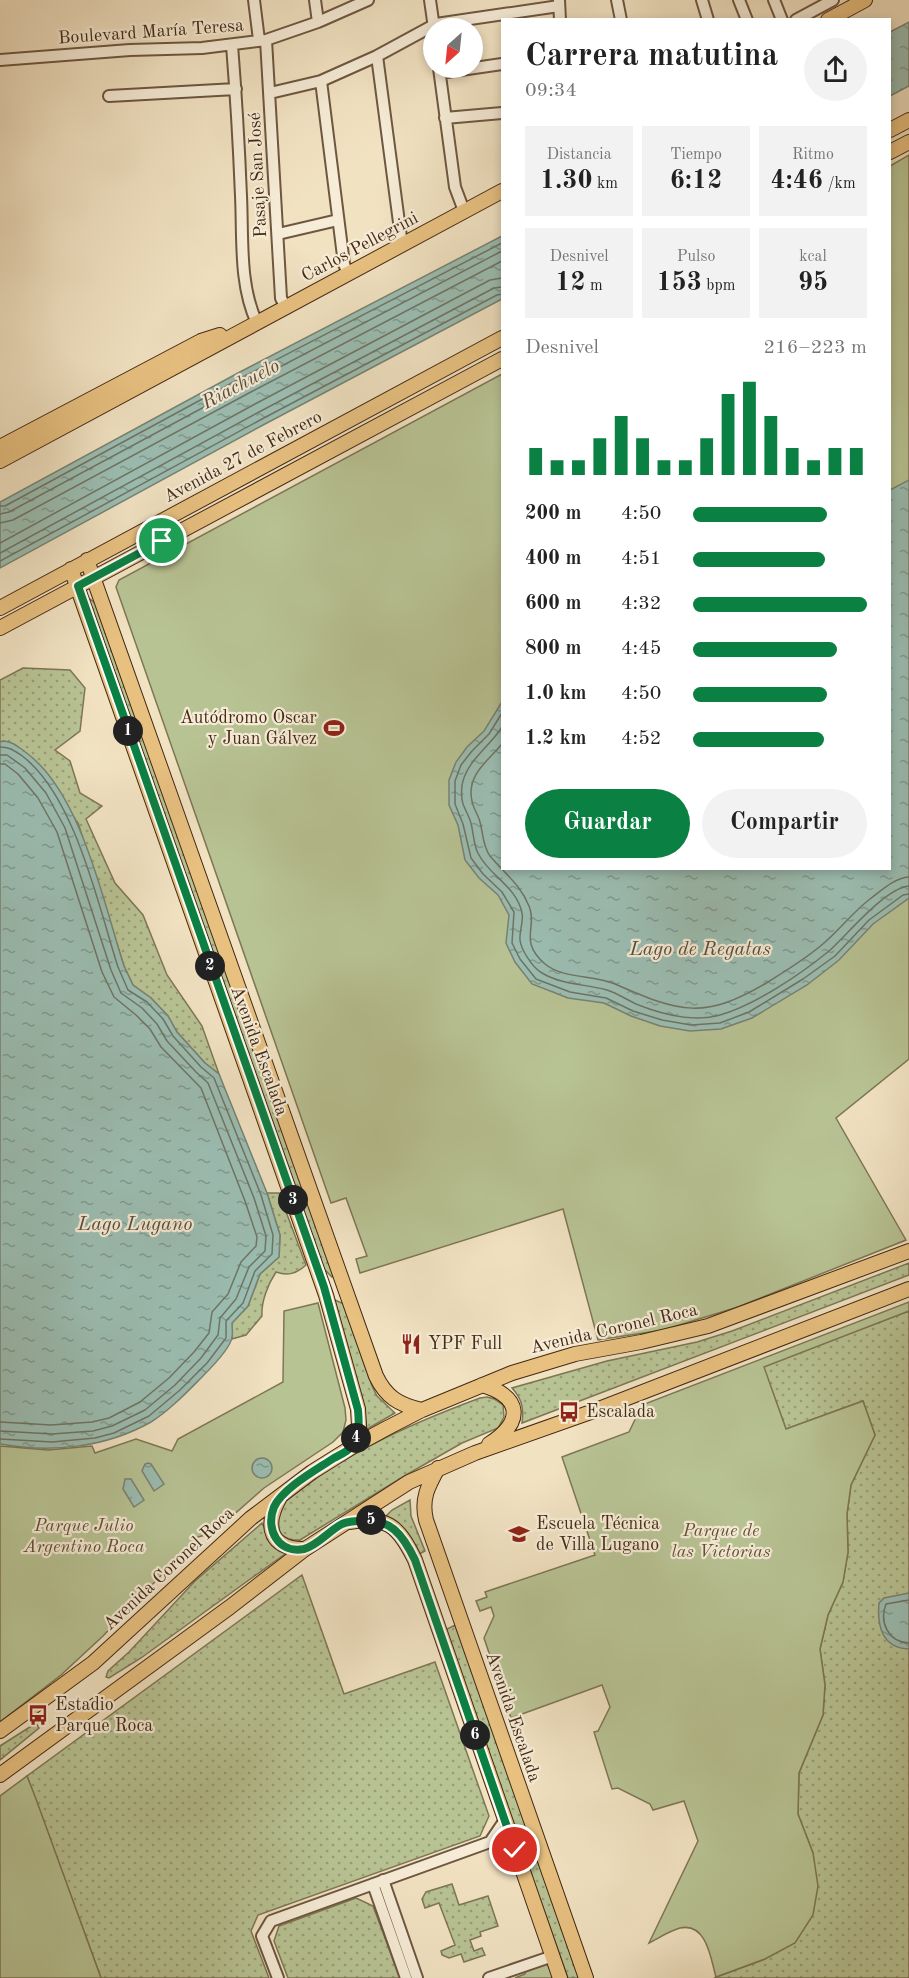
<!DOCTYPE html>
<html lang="es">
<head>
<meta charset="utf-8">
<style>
	:root { --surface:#fff; --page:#f2f2f2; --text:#222; --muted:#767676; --accent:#0b8043 }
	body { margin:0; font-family:"Old Standard TT",serif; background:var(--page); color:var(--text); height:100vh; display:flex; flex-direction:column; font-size:22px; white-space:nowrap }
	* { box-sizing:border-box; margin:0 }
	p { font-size:20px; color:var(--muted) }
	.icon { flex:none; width:33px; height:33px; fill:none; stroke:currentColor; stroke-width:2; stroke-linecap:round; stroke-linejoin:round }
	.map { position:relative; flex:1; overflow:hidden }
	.sheet { position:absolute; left:501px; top:18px; width:390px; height:852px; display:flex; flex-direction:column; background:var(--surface); border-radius:0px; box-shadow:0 3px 9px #0003 }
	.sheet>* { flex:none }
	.needle { width:39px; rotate:207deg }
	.buttons { position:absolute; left:423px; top:18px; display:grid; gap:12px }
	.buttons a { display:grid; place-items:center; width:60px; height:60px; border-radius:50%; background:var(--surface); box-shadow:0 3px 9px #0003; font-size:30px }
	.pin { position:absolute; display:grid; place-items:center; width:51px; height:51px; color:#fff; margin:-26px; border:3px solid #fff; border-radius:50%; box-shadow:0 2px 6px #0007 }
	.km { position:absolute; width:30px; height:30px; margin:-15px; border-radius:50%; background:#222; color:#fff; font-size:16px; line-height:30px; text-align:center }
	.round { display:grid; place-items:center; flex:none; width:63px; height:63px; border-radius:32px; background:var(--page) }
	.headline { display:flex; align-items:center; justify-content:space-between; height:102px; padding:0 24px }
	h1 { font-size:33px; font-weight:600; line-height:45px }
	.figures { display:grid; grid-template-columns:repeat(3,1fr); gap:9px; height:102px; padding:6px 24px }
	.figures div { display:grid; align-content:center; border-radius:0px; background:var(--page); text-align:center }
	.figures b { font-size:26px; font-weight:600 }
	.figures small { font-size:16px; font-weight:400 }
	.figures p { font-size:16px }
	.chart { height:168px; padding:12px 24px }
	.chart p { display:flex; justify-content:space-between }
	.chart svg { width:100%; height:108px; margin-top:6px; stroke:var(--accent); stroke-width:6 }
	.action { display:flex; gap:12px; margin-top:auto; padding:12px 24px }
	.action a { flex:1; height:69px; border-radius:36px; background:var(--accent); color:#fff; font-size:24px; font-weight:600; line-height:69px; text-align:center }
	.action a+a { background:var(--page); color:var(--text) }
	ul { padding:0 24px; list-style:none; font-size:20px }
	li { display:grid; grid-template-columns:96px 72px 1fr; align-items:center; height:45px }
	li i { height:15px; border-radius:8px; background:var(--accent) }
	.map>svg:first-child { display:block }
	.grass { fill:url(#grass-dots); stroke:#7e7654; stroke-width:1.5 }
	.park { fill:#b8c394; stroke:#7e7654; stroke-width:1.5 }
	.water { fill:url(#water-ripples); stroke:#788273; stroke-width:1.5 }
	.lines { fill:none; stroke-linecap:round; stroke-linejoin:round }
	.shore { stroke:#6f7464; stroke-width:1.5 }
	.minor-casing { stroke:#6e5740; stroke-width:14 }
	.major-casing { stroke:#432914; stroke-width:16 }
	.minor { stroke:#f6ecd7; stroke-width:10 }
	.major { stroke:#e8c181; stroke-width:14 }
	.route-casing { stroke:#fff; stroke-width:12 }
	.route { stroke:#0b8043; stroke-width:8 }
	.labels { text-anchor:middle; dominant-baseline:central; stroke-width:4.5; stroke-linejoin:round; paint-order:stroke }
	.street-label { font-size:18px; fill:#432914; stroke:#f6ecd7 }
	.poi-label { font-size:18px; fill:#432914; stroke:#f6ecd7; text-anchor:start }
	.park-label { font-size:18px; font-style:italic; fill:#605034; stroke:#f6ecd7 }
	.water-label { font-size:20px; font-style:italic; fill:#594e3c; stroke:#f6ecd7 }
</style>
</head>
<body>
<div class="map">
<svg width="909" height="1978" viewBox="0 0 909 1978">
	<defs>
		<pattern id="grass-dots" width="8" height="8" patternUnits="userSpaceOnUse" patternTransform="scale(1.5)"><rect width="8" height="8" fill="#b8c394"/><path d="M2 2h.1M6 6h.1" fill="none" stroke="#979e78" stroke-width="1.8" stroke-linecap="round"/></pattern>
		<pattern id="water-ripples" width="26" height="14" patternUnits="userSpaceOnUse" patternTransform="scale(1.5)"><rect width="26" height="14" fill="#9bbeb3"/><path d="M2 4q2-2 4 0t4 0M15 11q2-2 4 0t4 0" fill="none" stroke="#809a90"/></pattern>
	</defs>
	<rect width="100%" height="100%" fill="#f1e2c2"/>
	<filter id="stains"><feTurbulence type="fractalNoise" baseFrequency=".00333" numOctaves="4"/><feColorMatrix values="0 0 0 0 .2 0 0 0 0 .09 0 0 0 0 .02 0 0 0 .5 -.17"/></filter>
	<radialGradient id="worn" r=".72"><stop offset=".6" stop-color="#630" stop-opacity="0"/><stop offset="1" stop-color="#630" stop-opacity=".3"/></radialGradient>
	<path class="grass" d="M 90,599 L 95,603 L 334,1274 L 332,1277 L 324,1269 L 89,605 Z
		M 23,668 L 70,670 L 85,688 L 80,731 L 55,750 L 70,761 L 80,793 L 102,806 L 86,819 L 115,883 L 143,915 L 167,975 L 202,1026 L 219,1074 L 205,1063 L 177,1032 L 168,1016 L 151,998 L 133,985 L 124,966 L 78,823 L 4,741 L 0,742 L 0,680 Z
		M 267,1193 L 279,1193 L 306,1265 C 296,1274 288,1276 276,1272 C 268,1284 261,1302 262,1316 L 246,1335 L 232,1339 L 232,1323 L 248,1306 L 260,1274 L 279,1257 L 280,1235 Z
		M 909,1263 L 909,1275 L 522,1423 C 524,1408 522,1399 512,1388 L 607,1361 L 697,1342 L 732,1331 Z
		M 335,1300 L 344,1304 L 372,1386 L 377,1396 L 395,1413 L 367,1429 L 363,1404 L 334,1302 Z
		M 909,1311 L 909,1978 L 714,1978 L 765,1959 L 813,1853 L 798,1814 L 799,1773 L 823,1715 L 825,1685 L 820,1649 L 828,1615 L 843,1582 L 848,1552 L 847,1514 L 851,1485 L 875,1435 L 863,1401 L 786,1429 L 763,1366 Z
		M 487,1397 L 494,1399 L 503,1405 L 504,1417 L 498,1428 L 462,1443 L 406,1475 L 300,1540 L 290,1540 L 276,1532 L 280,1506 C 337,1456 410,1424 480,1398 Z
		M 410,1500 L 411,1516 L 425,1551 L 416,1556 L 385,1517 L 392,1510 Z
		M 262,1523 L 269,1538 L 286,1552 L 285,1554 L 141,1658 L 109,1678 L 106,1677 L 108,1671 L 129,1652 L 195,1581 Z
		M 302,1575 L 344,1694 L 435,1662 L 489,1816 L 480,1836 L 258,1915 L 251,1931 L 269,1978 L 101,1978 L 27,1776 Z
		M 455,1625 L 581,1978 L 568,1978 L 445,1630 Z
		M 36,1723 L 39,1728 L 0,1760 L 0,1746 Z
		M 452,1884 L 459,1905 L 488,1896 L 498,1926 L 480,1932 L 481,1936 L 470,1940 L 474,1951 L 482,1948 L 485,1955 L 464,1962 L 461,1954 L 449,1958 L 442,1955 L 441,1951 L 455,1945 L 439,1903 L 425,1908 L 422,1899 L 426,1892 Z
		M 356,1898 L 373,1906 L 400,1978 L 288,1978 L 274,1941 L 279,1926 Z"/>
	<path class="park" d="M 909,155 L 909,1059 L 836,1118 L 906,1240 L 738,1307 L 663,1330 L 598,1340 L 563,1209 L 360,1273 L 356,1259 L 367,1256 L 346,1198 L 331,1203 L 116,587 L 119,580 L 502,374 L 502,868 L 890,868 L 890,166 Z
		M 909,1302 L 909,1311 L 764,1367 L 786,1429 L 863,1401 L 875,1435 L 851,1485 L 847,1514 L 848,1552 L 843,1582 L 828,1615 L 820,1649 L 825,1685 L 823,1715 L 799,1773 L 798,1814 L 813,1853 L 818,1886 L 813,1915 L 795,1943 L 765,1959 L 716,1977 C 711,1960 707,1922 680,1928 C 669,1931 659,1938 649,1943 L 698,1841 L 684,1801 L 653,1810 L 650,1804 L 618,1788 L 612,1789 L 594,1732 L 598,1731 L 610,1707 L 602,1685 L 511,1718 L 484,1638 L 494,1616 L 491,1607 L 480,1611 L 476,1601 L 487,1597 L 485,1592 L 595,1555 L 562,1457 L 629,1432 L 642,1405 Z
		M 318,1303 L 345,1408 L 346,1420 L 343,1432 L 333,1442 L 264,1488 L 213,1533 L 198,1537 L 103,1636 L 61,1675 L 0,1722 L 0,1446 L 48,1450 L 92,1446 L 95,1453 L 136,1439 L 172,1451 L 178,1439 L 283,1382 L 284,1311 Z
		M 27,1776 L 36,1799 L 101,1978 L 0,1978 L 0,1796 Z
		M 545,1963 L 551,1965 L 555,1978 L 515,1978 L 525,1974 L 526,1969 Z"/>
	<path class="water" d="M 909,22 L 909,86 L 890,96 L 890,32 Z
		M 502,236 L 502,299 L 265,424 L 0,568 L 0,502 L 238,373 Z
		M 909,480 L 909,898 L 873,924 L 839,960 L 807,985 L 752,1018 L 721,1029 L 690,1031 L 660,1026 L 631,1016 L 604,1003 L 568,998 L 532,984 L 515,962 L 506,943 L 509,915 L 498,895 L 479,878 L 465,860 L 458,825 L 449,805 L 449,780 L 456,762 L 467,747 L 484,731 L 502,702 L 502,868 L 890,868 L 890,490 Z
		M 4,741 C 13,742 17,746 24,751 C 81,791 103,901 124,966 L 133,985 L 151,998 L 168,1016 L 177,1032 L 205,1063 L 219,1074 L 267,1193 L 280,1235 L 279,1257 L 260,1274 L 248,1306 L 232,1323 C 232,1328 233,1333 232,1337 C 231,1347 210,1369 202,1377 C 186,1393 170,1410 151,1422 C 105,1448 51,1453 0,1444 L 0,742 Z
		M252 1468a10 10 0 1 1 20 0a10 10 0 1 1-20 0Z
		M 148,1463 L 151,1464 L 164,1484 L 154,1491 L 142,1471 L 145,1464 Z
		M 125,1479 L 131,1479 L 144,1500 L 134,1507 L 123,1489 Z
		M 909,1593 L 909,1649 C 882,1648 877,1626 879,1603 L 884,1598 Z"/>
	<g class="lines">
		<path class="shore" d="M 0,506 L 5,506 L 241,378 L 502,243
			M 0,514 L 9,512 L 245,385 L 502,251
			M 0,523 L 13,520 L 249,393 L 502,261
			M 0,543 L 255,404 L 490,280 L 502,278
			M 0,553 L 259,412 L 494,288 L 502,287
			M 0,561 L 262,419 L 497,295 L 502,294
			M 502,713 L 489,734 L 472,751 L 461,765 L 455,781 L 455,804 L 463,824 L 471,858 L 483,874 L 502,892 L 514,912 L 512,943 L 520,959 L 536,979 L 570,992 L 606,998 L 633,1011 L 662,1020 L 691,1025 L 720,1023 L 749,1012 L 803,979 L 835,956 L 869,920 L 903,895 L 909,894
			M 502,727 C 491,745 469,759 463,781 C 461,787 461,798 463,804 C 465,809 468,815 470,820 C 474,831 473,846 479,855 C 490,876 517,887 522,913 C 524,921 519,931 520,940 C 521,950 533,968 542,973 C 562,985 586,984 607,990 C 617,993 627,1000 636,1004 C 661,1014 693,1023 720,1015 C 755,1005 801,974 829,951 C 847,935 885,888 909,886
			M 502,744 C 488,761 466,775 472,801 C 473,808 478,814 480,822 C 483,833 483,847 490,856 C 505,874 520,884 529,906 C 538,927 518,941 545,964 C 563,979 595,975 615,984 C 681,1013 704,1020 768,982 C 787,970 807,958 824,943 C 840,929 853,912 870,899 C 882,890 894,878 909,877
			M 0,747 C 9,747 13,750 21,755 C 75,795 98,905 118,967 L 128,990 L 147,1002 L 163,1019 L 173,1036 L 201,1067 L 214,1078 L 261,1195 L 273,1235 L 272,1254 L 255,1271 L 243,1303 L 226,1321 L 226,1338 L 207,1363 L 180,1390 L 149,1416 L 114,1433 L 95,1438 L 52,1442 L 0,1439
			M 0,755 L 7,755 L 25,768 L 46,793 L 65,828 L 111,970 L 121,993 L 142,1008 L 157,1024 L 167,1041 L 196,1072 L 208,1083 L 254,1198 L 266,1236 L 265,1251 L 249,1267 L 236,1299 L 220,1318 L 218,1335 L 201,1358 L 175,1385 L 145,1410 L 112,1426 L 93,1431 L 52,1434 L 0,1431
			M 0,764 L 5,764 L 18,774 L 38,798 L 57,832 L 102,972 L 114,997 L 136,1015 L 150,1029 L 161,1047 L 201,1088 L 245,1201 L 257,1237 L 256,1246 L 241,1262 L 228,1294 L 212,1312 L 209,1333 L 194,1352 L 169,1378 L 140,1402 L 109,1418 L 92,1422 L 51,1425 L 0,1422
			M 909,1600 L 886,1604 C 879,1622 888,1642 909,1643"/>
		<g class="minor-casing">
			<path id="minor" d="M 254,0 L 259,40
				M 315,0 L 318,22
				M 430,0 L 434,28
				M 559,0 L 560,20
				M 617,0 L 621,20
				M 702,0 L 708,20
				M 739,0 L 747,20
				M 774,0 L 782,20
				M 796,20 L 833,0
				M 266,40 L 281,298 L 286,308
				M 232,45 C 236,95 239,146 241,196 C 243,238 239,285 257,323
				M 377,56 L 402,245
				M 0,60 L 130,50 L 202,48 L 266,40 L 318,22 L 368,0
				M 439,68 L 455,187 L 464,211
				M 440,73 L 502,64
				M 321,81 L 344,264 L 348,274
				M 270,93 L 321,81 L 377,56 L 436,24 L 559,6
				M 109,96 L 236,89
				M 445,118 L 502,113
				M 278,234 L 338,220
				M 490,1842 L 503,1845 L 515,1850
				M 383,1880 L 417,1978
				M 373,1884 L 406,1978
				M 278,1978 L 262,1936 L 271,1921 L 490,1842 L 505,1820
				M 489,1978 L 553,1956"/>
		</g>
		<g class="major-casing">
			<path id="major" d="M 828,20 L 865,0
				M 890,130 L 909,120
				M 890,152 L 909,142
				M 0,447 L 201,341 L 220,335
				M 0,461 L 502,191
				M 87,560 L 376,1376 C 386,1397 399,1405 422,1410
				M 71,569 L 326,1295 L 358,1409 L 359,1426 L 352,1447
				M 0,608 L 502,338
				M 0,628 L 502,359
				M 482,1385 C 523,1397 523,1423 489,1444
				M 438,1468 C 428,1486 421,1499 426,1520 L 586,1978
				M 279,1499 C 264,1527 270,1549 305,1549
				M 349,1522 C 387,1516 398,1525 415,1560 L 560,1978
				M 0,1731 L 93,1663 L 251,1518 L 312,1472 L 352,1447 L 387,1428 L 422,1410 L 512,1373 L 575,1354 L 641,1342 L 708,1326 L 909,1251
				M 0,1775 L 230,1607 L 305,1549 L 409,1482 L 475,1453 L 591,1412 L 909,1289"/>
		</g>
		<use href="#minor" class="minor"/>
		<use href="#major" class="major"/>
	</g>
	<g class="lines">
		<g class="route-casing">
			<path id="route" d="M 162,541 L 78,586 L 324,1287 L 358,1410 C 359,1421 360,1435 353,1445 C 349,1451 340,1455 334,1458 C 316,1470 283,1488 274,1507 C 265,1529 278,1554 304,1549 C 317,1546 330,1530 342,1524 C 347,1522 355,1521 360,1521 C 390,1517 403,1535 415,1560 L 515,1850"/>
		</g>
		<use href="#route" class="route"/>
	</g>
	<defs>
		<g id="stadium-bare" transform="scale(1.62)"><path d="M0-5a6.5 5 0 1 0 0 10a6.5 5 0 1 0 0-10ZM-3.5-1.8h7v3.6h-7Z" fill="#8f2418" stroke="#f6ecd7" stroke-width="2.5" paint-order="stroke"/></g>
		<g id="restaurant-bare" transform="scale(1.62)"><path d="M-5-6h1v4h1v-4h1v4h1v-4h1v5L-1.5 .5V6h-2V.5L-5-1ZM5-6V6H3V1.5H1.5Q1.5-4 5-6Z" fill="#8f2418" stroke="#f6ecd7" stroke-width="2.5" paint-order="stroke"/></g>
		<g id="bus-bare" transform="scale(1.62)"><path d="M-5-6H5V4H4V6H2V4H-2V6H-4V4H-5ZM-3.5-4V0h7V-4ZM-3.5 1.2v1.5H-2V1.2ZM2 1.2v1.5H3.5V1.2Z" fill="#8f2418" stroke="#f6ecd7" stroke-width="2.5" paint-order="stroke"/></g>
		<g id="school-bare" transform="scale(1.62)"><path d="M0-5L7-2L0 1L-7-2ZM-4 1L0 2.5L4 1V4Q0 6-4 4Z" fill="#8f2418" stroke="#f6ecd7" stroke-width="2.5" paint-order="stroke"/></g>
	</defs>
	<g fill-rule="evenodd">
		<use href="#stadium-bare" x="334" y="728"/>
		<use href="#restaurant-bare" x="411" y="1344"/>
		<use href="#bus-bare" x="569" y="1412"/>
		<use href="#school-bare" x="519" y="1534"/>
		<use href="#bus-bare" x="38" y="1715"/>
	</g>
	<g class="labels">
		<g class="street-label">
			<text transform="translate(151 32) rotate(-4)">Boulevard María Teresa</text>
			<text transform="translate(258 175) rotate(-93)">Pasaje San José</text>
			<text transform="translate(360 247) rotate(-28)">Carlos Pellegrini</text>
			<text transform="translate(243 457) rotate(-28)">Avenida 27 de Febrero</text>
			<text transform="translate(259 1051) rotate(70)">Avenida Escalada</text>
			<text transform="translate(614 1329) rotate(-13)">Avenida Coronel Roca</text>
			<text transform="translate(169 1569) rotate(-43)">Avenida Coronel Roca</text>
			<text transform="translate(513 1717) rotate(71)">Avenida Escalada</text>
		</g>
		<g class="poi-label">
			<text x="317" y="718" text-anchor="end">Autódromo Oscar<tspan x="317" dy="21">y Juan Gálvez</tspan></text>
			<text x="428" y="1344">YPF Full</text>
			<text x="586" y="1412">Escalada</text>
			<text x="536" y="1524">Escuela Técnica<tspan x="536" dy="21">de Villa Lugano</tspan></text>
			<text x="55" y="1705">Estadio<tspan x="55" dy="21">Parque Roca</tspan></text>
		</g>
		<g class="park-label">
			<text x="84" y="1526">Parque Julio<tspan x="84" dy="21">Argentino Roca</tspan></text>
			<text x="721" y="1531">Parque de<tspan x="721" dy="21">las Victorias</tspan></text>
		</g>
		<g class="water-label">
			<text transform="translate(241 385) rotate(-28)">Riachuelo</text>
			<text x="700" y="950">Lago de Regatas</text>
			<text x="135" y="1225">Lago Lugano</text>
		</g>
	</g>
	<rect width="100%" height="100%" filter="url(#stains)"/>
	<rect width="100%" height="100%" fill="url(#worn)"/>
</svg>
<div class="buttons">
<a><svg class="needle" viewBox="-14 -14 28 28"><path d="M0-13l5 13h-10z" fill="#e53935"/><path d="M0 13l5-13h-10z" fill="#767676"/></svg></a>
</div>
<div class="pin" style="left:162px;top:541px;background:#1e9e55"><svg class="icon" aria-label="arrive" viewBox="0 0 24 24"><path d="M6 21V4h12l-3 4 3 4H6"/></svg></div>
<div class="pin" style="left:515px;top:1850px;background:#d93025"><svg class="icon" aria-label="check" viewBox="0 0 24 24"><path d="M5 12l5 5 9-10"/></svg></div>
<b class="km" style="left:128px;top:731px">1</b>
<b class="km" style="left:210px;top:966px">2</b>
<b class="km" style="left:293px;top:1200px">3</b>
<b class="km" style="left:356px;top:1438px">4</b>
<b class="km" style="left:371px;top:1520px">5</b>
<b class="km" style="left:475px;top:1735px">6</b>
<section class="sheet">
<div class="headline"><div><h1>Carrera matutina</h1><p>09:34</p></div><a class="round"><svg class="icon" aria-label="share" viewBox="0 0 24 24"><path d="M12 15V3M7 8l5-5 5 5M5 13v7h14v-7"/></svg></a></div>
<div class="figures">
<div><p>Distancia</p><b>1.30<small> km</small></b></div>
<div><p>Tiempo</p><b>6:12</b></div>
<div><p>Ritmo</p><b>4:46<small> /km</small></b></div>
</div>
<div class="figures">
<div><p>Desnivel</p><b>12<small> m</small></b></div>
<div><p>Pulso</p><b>153<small> bpm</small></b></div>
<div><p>kcal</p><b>95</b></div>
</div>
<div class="chart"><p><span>Desnivel</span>216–223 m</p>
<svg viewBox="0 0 160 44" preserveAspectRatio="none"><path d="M5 44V33M15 44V38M25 44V38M35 44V29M45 44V20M55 44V29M65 44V38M75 44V38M85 44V29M95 44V11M105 44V6M115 44V20M125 44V33M135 44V38M145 44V33M155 44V33"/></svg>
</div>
<ul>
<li><b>200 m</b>4:50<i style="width:77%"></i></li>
<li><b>400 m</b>4:51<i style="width:76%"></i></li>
<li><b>600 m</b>4:32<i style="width:100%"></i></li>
<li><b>800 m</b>4:45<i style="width:83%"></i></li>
<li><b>1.0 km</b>4:50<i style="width:77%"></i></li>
<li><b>1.2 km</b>4:52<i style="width:75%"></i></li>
</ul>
<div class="action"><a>Guardar</a><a>Compartir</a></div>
</section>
</div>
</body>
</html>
